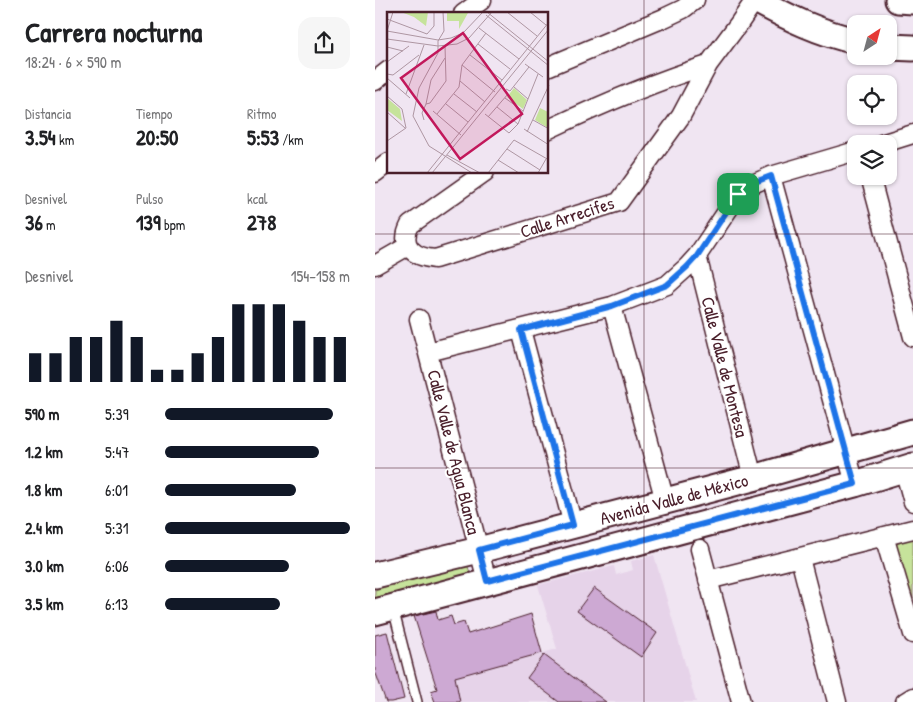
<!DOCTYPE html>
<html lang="es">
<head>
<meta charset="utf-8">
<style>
	:root { --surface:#fff; --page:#f6f6f6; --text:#202124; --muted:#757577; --accent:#111827 }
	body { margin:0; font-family:"Patrick Hand",sans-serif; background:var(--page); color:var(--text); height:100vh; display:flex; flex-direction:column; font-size:19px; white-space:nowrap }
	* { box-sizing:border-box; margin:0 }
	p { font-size:16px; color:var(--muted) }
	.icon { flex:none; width:28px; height:28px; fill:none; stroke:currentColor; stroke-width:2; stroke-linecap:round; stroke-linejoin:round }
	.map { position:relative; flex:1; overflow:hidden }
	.details { display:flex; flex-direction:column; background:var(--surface); width:375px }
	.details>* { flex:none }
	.needle { width:32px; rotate:36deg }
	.tools { position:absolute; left:472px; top:15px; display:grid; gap:10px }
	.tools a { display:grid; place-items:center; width:50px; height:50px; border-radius:10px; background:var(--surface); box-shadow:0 1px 4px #0004; font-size:25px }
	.pin { position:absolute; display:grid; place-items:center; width:42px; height:42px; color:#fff; margin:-21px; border-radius:10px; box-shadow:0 2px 8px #0006 }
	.round { display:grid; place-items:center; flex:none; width:52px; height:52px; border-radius:15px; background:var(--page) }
	.headline { display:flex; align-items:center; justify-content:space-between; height:85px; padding:0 25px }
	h1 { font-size:28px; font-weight:700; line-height:38px }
	.figures { display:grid; grid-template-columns:repeat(3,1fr); gap:8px; height:85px; padding:5px 25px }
	.figures div { display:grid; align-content:center }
	.figures b { font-size:21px; font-weight:700 }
	.figures small { font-size:14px; font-weight:400 }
	.figures p { font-size:14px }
	.chart { height:140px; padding:10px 25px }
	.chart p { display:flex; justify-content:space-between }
	.chart svg { width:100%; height:90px; margin-top:5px; stroke:var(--accent); stroke-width:6 }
	ul { padding:0 25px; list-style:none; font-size:16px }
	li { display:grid; grid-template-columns:80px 60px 1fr; align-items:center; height:38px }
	li i { height:12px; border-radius:6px; background:var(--accent) }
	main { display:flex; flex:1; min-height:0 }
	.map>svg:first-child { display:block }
	.built { fill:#e6d3e9 }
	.green { fill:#c6e39b; stroke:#888163 }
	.building { fill:#cda9d3; stroke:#4a1f2b }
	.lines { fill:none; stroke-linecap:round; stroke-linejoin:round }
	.lane-casing { stroke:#4a1f2b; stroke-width:12 }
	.street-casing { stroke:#4a1f2b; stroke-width:21 }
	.secondary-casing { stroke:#4a1f2b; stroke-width:29 }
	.lane { stroke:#fff; stroke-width:9 }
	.street { stroke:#fff; stroke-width:18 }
	.secondary { stroke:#fff; stroke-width:25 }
	.route-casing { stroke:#fff; stroke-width:10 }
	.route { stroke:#1a73e8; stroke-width:6 }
	.grid { fill:none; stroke:#4a1f2b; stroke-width:1; stroke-opacity:0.55 }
	.labels { text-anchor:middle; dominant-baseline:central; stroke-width:4; stroke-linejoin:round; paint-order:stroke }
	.street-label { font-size:18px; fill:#4a1f2b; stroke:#fff }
	.inset-road { fill:none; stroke:#ae96a2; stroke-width:1 }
	.view { fill:#c2185b; fill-opacity:0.15; stroke:#c2185b; stroke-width:2.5 }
	.inset-edge { fill:none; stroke:#4a1f2b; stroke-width:2.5 }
</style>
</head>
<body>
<main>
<section class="details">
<div class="headline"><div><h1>Carrera nocturna</h1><p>18:24 · 6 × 590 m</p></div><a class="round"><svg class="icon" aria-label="share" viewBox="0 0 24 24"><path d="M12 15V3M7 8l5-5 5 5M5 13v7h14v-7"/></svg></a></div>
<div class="figures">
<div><p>Distancia</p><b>3.54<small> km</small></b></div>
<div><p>Tiempo</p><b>20:50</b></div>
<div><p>Ritmo</p><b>5:53<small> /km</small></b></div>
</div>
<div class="figures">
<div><p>Desnivel</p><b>36<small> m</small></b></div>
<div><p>Pulso</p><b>139<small> bpm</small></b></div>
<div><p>kcal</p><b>278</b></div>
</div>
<div class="chart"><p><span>Desnivel</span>154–158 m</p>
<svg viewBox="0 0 160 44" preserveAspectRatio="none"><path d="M5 44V30M15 44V30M25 44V22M35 44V22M45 44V14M55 44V22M65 44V38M75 44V38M85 44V30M95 44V22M105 44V6M115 44V6M125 44V6M135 44V14M145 44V22M155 44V22"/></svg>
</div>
<ul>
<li><b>590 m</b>5:39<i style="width:91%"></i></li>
<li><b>1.2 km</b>5:47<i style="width:83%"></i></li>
<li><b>1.8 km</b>6:01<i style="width:71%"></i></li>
<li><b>2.4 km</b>5:31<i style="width:100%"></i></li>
<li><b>3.0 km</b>6:06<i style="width:67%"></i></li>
<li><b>3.5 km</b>6:13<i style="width:62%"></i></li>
</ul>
</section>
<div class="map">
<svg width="538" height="702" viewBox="0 0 538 702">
	<rect width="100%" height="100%" fill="#f0e5f2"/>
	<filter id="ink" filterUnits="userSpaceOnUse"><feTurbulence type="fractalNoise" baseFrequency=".02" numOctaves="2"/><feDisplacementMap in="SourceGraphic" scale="10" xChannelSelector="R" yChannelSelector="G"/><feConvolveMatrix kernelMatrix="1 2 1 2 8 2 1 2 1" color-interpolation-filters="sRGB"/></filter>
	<g filter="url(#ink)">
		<path class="built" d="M 279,555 L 321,702 L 85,702 L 80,677 L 182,649 L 163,585 L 239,566 L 241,575 L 258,570 L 256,561 Z"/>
		<path class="green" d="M 538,538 L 538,601 L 521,544 Z
			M 92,563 L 96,577 L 0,606 L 0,590 Z"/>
		<path class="building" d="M 219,588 L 282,633 L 266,657 L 202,611 Z
			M 61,611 L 63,620 L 76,616 L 79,625 L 89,622 L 93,634 L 156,614 L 167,653 L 80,677 L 85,702 L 60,702 L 56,691 L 62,689 L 39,616 Z
			M 12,632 L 29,699 L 16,702 L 11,702 L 0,671 L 0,635 Z
			M 169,655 L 231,702 L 184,702 L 152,678 Z"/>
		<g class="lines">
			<g class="lane-casing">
				<path id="lane" d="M 18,608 L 42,702"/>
			</g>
			<g class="street-casing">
				<path id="street" d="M 88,14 L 107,0
					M 172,67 L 289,18 L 308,9 L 320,0
					M 0,81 L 14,70
					M 172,130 C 225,105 278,82 333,65
					M 506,144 L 538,134
					M 110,172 L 35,225 C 24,246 39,257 60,259 L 244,202 L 306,116 L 333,65 L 365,22 L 380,0
					M 0,173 L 14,162
					M 396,176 L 480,484
					M 495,176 L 538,337
					M 322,256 L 378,478
					M 0,265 L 33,246
					M 237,306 L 290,501
					M 44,319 L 112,581
					M 146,330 L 198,525
					M 53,352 L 237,306 L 292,285 L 312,267 L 322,256 L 363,195 L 380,183 L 396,176 L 481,151
					M 529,469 L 538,502
					M 509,536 L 538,634
					M 325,549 L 366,702
					M 425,558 L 462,702
					M 333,580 L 538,529
					M 530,702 L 538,697"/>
			</g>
			<g class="secondary-casing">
				<path id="secondary" d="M 381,0 C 414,18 445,33 481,41
					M 523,0 L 538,1
					M 514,47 L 538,48
					M 0,575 L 104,550 L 378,478 L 538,432
					M 0,612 L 480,484 L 538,466"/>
			</g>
			<use href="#lane" class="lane"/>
			<use href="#street" class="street"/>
			<use href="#secondary" class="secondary"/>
		</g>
	</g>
	<g class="lines" filter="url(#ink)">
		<g class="route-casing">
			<path id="route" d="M 396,176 L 480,484 L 112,581 L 104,550 L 198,525 L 146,330 L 237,306 L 292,285 L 312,267 L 322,256 L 363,194 L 380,182 Z"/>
		</g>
		<use href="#route" class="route"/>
	</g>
	<path class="grid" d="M 269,0 L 269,702M 0,234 L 538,234M 0,468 L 538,468"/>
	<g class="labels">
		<g class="street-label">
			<text transform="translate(192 217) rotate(-18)">Calle Arrecifes</text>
			<text transform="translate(350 367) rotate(76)">Calle Valle de Montesa</text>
			<text transform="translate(79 452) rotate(76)">Calle Valle de Agua Blanca</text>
			<text transform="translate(299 499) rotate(-15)">Avenida Valle de México</text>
		</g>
	</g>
	<g transform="translate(12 12)">
		<rect width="161" height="161" fill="#f0e5f2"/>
		<path d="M 14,0 L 41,0 L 39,14 L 27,5 ZM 60,1 L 81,1 L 72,17 L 72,9 L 60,9 ZM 127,76 L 140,88 L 136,97 L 120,85 ZM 0,86 L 13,97 L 15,109 L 0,98 ZM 153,96 L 161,100 L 161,116 L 148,108 Z" fill="#c6e39b"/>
		<path class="inset-road" d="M 56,0 L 57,19 L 51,29 L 51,41 L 32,76 L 26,104 L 42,134 L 85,161M 100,0 L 162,50M 120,0 L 150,24M 143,0 L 159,13M 99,3 L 162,54M 0,7 L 40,22 L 47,14 L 47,0M 92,16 L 132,47M 0,19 L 51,28 L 64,26 L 76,21 L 96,0M 0,19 L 6,0M 0,27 L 51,34 L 70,32 L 82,26 L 105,0M 91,32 L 123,57M 0,35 L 16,39M 83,43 L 115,68M 0,50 L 22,34M 138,52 L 156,65M 75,53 L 108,80M 0,62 L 6,63 L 32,43M 0,66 L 23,86M 73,69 L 98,90M 127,75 L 141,87M 119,77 L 123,79 L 142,55M 19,82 L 37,33M 67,82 L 90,100M 0,84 L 15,97 L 19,116 L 0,129M 118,86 L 136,99M 39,92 L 44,68 L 58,46M 59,92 L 81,110M 110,95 L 131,112M 46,99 L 74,123M 0,100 L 18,116M 50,102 L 72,75 L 75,53 L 99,21M 98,102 L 122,121 L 131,112 L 151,62M 101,105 L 121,82 L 115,76M 37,108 L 35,101 L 39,92 L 43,91 L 59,69 L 58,34M 146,108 L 162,117M 137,117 L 162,133M 140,120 L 162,73M 120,137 L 153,158M 60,143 L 93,161M 111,148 L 132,161M 40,161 L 162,10M 45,161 L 162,17M 101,161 L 127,128 L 162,148M 151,161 L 159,147"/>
		<path class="view" d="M 76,21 L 135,102 L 73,147 L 14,66 Z"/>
		<rect width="161" height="161" class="inset-edge"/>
	</g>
</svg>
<div class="tools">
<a><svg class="needle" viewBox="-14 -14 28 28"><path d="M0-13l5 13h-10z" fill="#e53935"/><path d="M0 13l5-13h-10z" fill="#757577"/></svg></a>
<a><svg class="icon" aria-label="locate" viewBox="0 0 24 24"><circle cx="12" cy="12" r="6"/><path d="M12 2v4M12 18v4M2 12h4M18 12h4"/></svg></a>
<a><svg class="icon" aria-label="layers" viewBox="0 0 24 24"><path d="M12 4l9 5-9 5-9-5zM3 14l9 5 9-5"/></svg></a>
</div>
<div class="pin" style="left:363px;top:194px;background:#1e9e55"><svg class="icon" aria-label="arrive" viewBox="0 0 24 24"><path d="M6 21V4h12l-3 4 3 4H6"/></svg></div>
</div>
</main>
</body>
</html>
